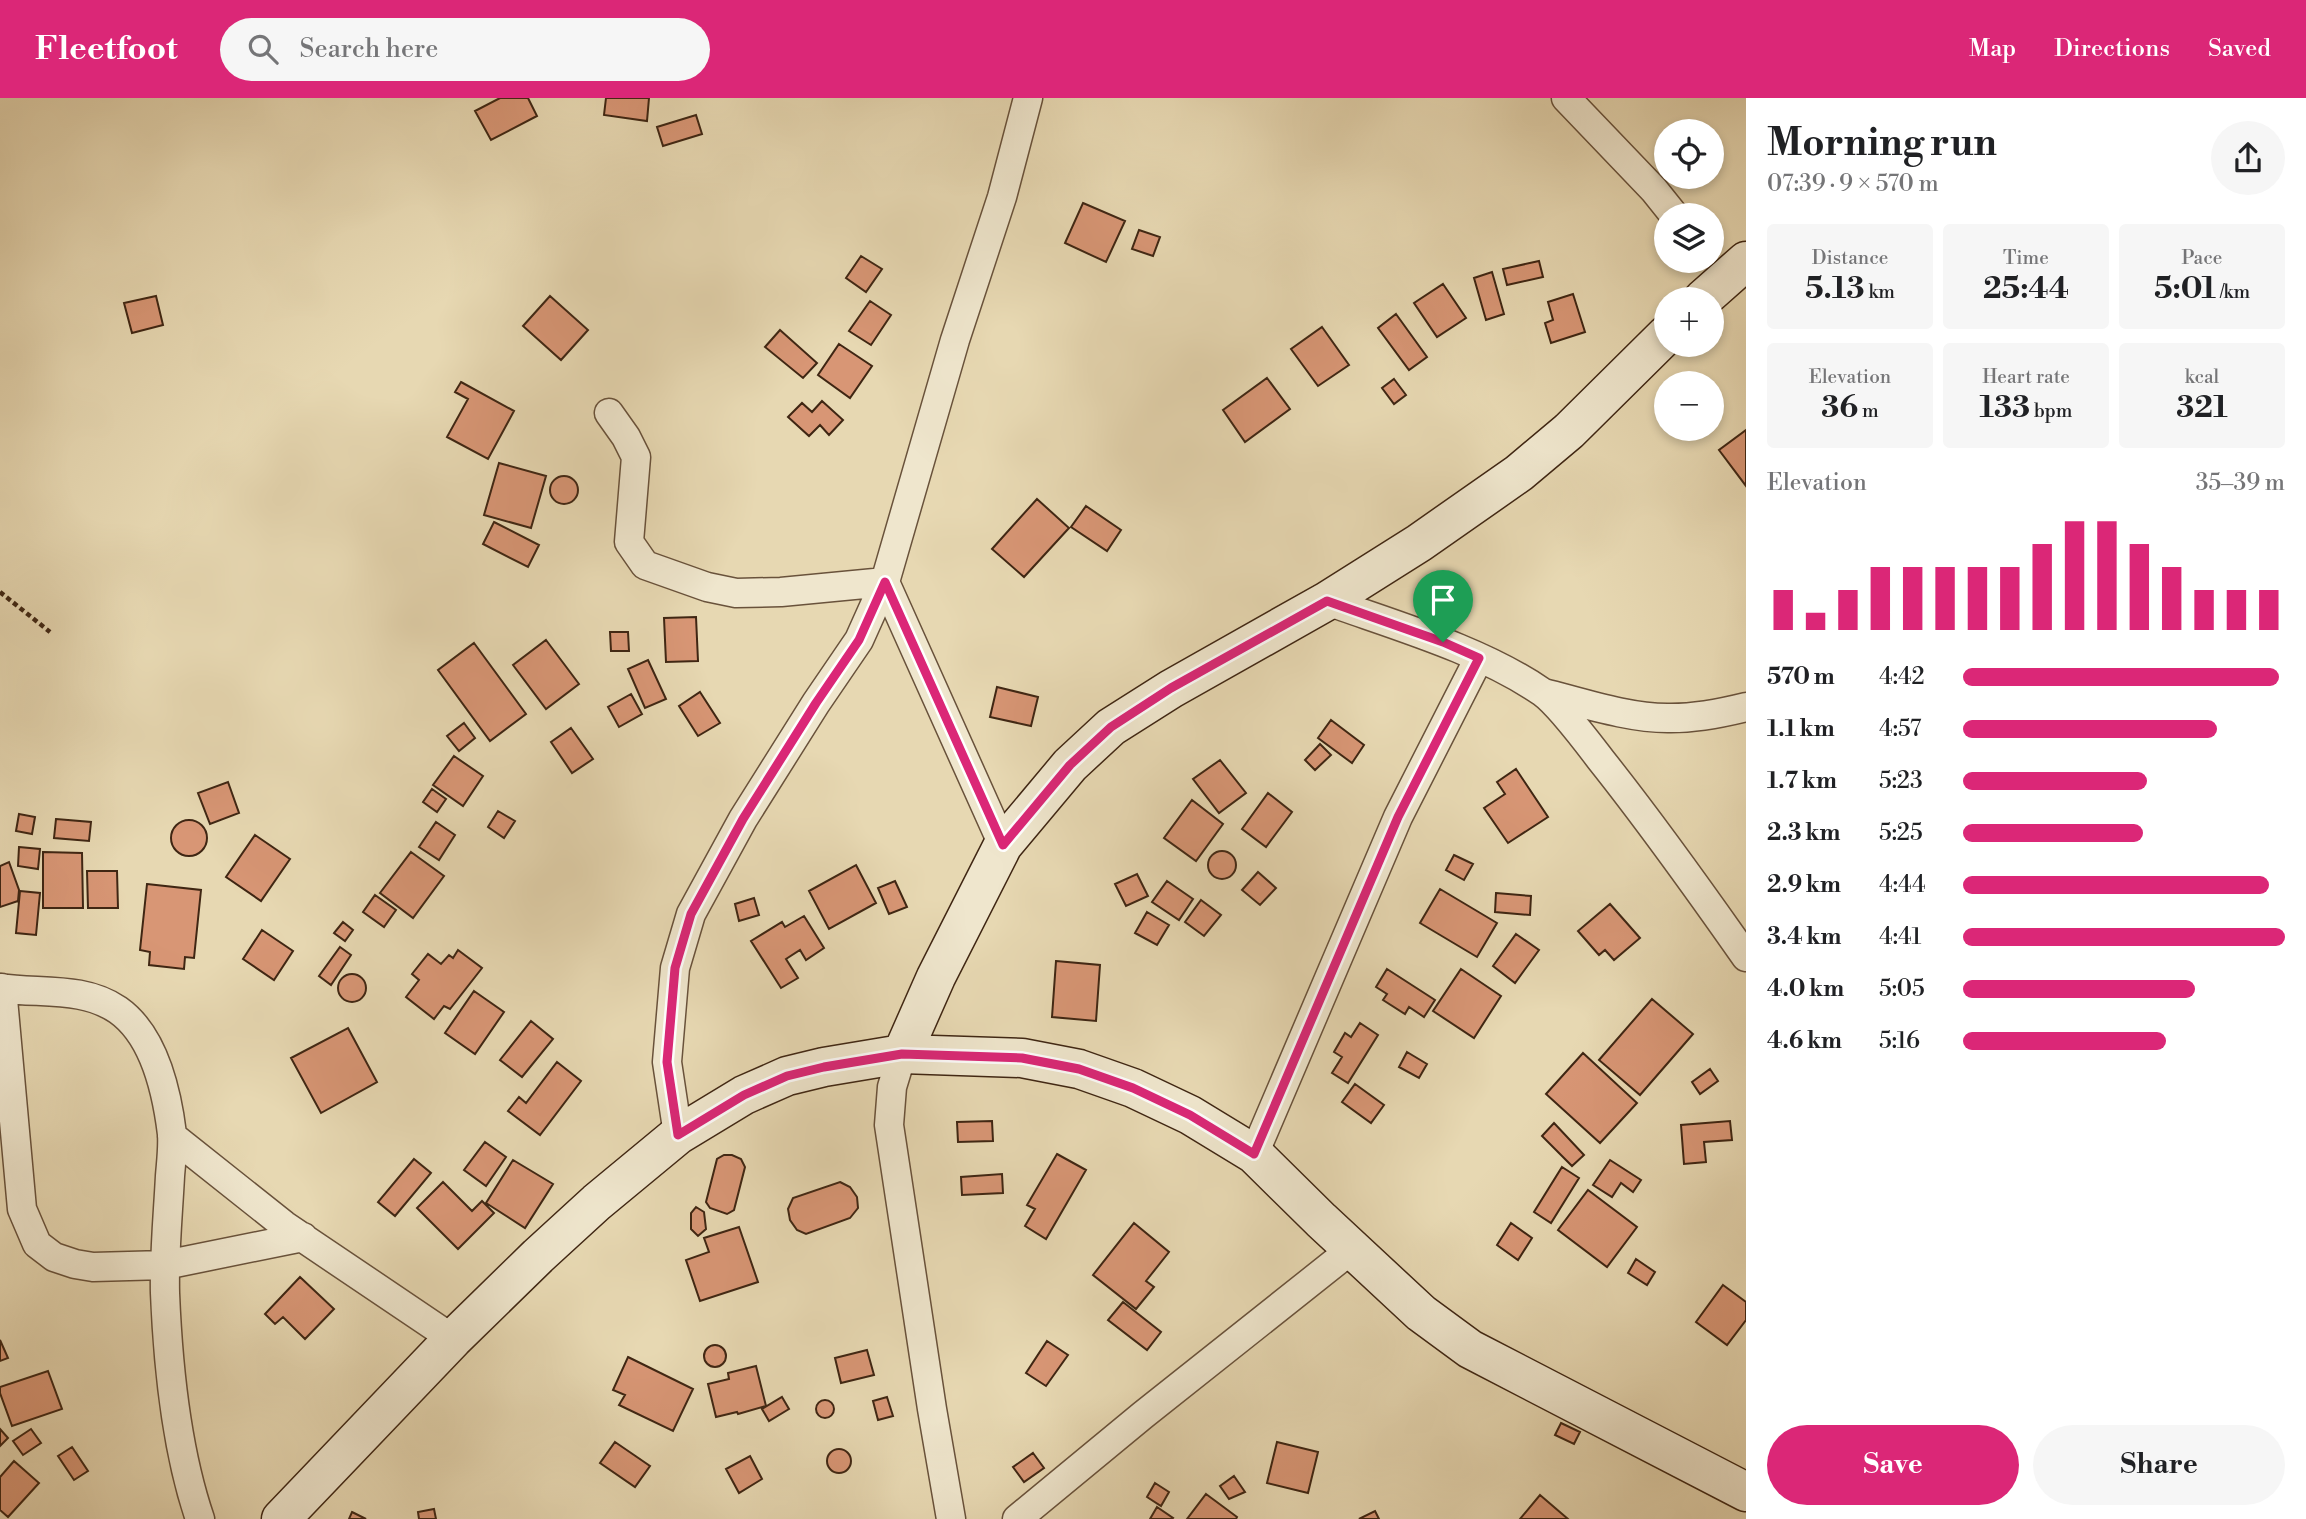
<!DOCTYPE html>
<html lang="en">
<head>
<meta charset="utf-8">
<style>
	:root { --surface:#fff; --page:#f6f6f6; --text:#202124; --muted:#757577; --accent:#db2777 }
	body { margin:0; font-family:"Libre Bodoni",serif; background:var(--page); color:var(--text); height:100vh; display:flex; flex-direction:column; font-size:26px; white-space:nowrap }
	* { box-sizing:border-box; margin:0 }
	p { font-size:23px; color:var(--muted) }
	.icon { flex:none; width:38px; height:38px; fill:none; stroke:currentColor; stroke-width:2; stroke-linecap:round; stroke-linejoin:round }
	.map { position:relative; flex:1; overflow:hidden }
	.details { display:flex; flex-direction:column; background:var(--surface); width:560px }
	.details>* { flex:none }
	.controls { position:absolute; left:1654px; top:21px; display:grid; gap:14px }
	.controls a { display:grid; place-items:center; width:70px; height:70px; border-radius:50%; background:var(--surface); box-shadow:0 4px 10px #0003; font-size:35px }
	.pin { position:absolute; display:grid; place-items:center; width:60px; height:60px; color:#fff; margin:-72px -30px; border-radius:50% 50% 50% 0; rotate:-45deg; box-shadow:0 0 7px #0007 }
	.pin .icon { rotate:45deg }
	.round { display:grid; place-items:center; flex:none; width:74px; height:74px; border-radius:37px; background:var(--page) }
	.head { display:flex; align-items:center; justify-content:space-between; height:119px; padding:0 21px }
	h1 { font-size:38px; font-weight:800; line-height:52px }
	.figures { display:grid; grid-template-columns:repeat(3,1fr); gap:10px; height:119px; padding:7px 21px }
	.figures div { display:grid; align-content:center; border-radius:7px; background:var(--page); text-align:center }
	.figures b { font-size:30px; font-weight:800 }
	.figures small { font-size:19px; font-weight:400 }
	.figures p { font-size:19px }
	.chart { height:196px; padding:14px 21px }
	.chart p { display:flex; justify-content:space-between }
	.chart svg { width:100%; height:126px; margin-top:7px; stroke:var(--accent); stroke-width:6 }
	.cta { display:flex; gap:14px; margin-top:auto; padding:14px 21px }
	.cta a { flex:1; height:80px; border-radius:42px; background:var(--accent); color:#fff; font-size:28px; font-weight:800; line-height:80px; text-align:center }
	.cta a+a { background:var(--page); color:var(--text) }
	ul { padding:0 21px; list-style:none; font-size:23px }
	li { display:grid; grid-template-columns:112px 84px 1fr; align-items:center; height:52px }
	li i { height:18px; border-radius:9px; background:var(--accent) }
	header { display:flex; align-items:center; gap:42px; box-sizing:border-box; height:98px; padding:0 35px; background:var(--accent); color:#fff }
	header strong { font-size:33px }
	nav { display:flex; gap:38px; margin-inline-start:auto; font-size:24px }
	.search { width:490px; height:63px; background:var(--page); display:flex; align-items:center; gap:18px; box-sizing:border-box; padding:0 24px; border-radius:38px; color:var(--muted); font-size:26px }
	main { display:flex; flex:1; min-height:0 }
	.map>svg:first-child { display:block }
	.building { fill:#d89675; stroke:#3f2613; stroke-width:2 }
	.lines { fill:none; stroke-linecap:round; stroke-linejoin:round }
	.street-casing { stroke:#69523b; stroke-width:31 }
	.secondary-casing { stroke:#3f2613; stroke-width:41 }
	.path { stroke:#3f2613; stroke-width:4.5; stroke-dasharray:5 3.5; stroke-linecap:butt }
	.street { stroke:#efe6cd; stroke-width:28 }
	.secondary { stroke:#efe6cd; stroke-width:38 }
	.route-casing { stroke:#fff; stroke-width:14 }
	.route { stroke:#db2777; stroke-width:9 }
</style>
</head>
<body>
<header>
<strong>Fleetfoot</strong>
<div class="search"><svg class="icon" aria-label="search" viewBox="0 0 24 24"><circle cx="10" cy="10" r="6"/><path d="M15 15l6 6"/></svg>Search here</div>
<nav><a>Map</a><a>Directions</a><a>Saved</a></nav>
</header>
<main>
<div class="map">
<svg width="1746" height="1421" viewBox="0 0 1746 1421">
	<rect width="100%" height="100%" fill="#e7d8b2"/>
	<filter id="stains"><feTurbulence type="fractalNoise" baseFrequency=".00286" numOctaves="4"/><feColorMatrix values="0 0 0 0 .2 0 0 0 0 .09 0 0 0 0 .02 0 0 0 .5 -.17"/></filter>
	<radialGradient id="worn" r=".72"><stop offset=".6" stop-color="#630" stop-opacity="0"/><stop offset="1" stop-color="#630" stop-opacity=".3"/></radialGradient>
	<path class="building" d="M 500,0 L 528,0 L 537,18 L 491,42 L 475,13 Z
		M 606,0 L 649,0 L 647,23 L 604,17 Z
		M 696,17 L 702,36 L 663,48 L 657,29 Z
		M 1083,105 L 1125,123 L 1106,164 L 1065,145 Z
		M 1139,132 L 1160,139 L 1153,158 L 1132,151 Z
		M 861,158 L 882,171 L 866,194 L 846,180 Z
		M 1539,163 L 1543,179 L 1507,187 L 1503,171 Z
		M 1492,174 L 1504,216 L 1486,222 L 1474,180 Z
		M 1443,186 L 1466,220 L 1437,239 L 1414,205 Z
		M 1573,196 L 1585,234 L 1551,245 L 1545,225 L 1553,222 L 1548,204 Z
		M 156,198 L 163,227 L 132,235 L 124,205 Z
		M 550,198 L 588,232 L 561,262 L 523,228 Z
		M 870,203 L 891,217 L 871,247 L 849,233 Z
		M 1396,216 L 1427,259 L 1409,272 L 1378,230 Z
		M 1322,229 L 1349,267 L 1318,288 L 1291,251 Z
		M 780,232 L 817,265 L 803,280 L 765,249 Z
		M 839,246 L 872,268 L 850,300 L 818,277 Z
		M 1267,280 L 1290,311 L 1245,344 L 1223,312 Z
		M 1394,281 L 1406,297 L 1394,306 L 1382,290 Z
		M 461,284 L 514,313 L 488,361 L 447,339 L 468,301 L 455,294 Z
		M 822,303 L 843,322 L 829,337 L 820,327 L 809,338 L 788,319 L 802,305 L 812,314 Z
		M 1746,332 L 1746,388 L 1719,352 Z
		M 499,365 L 546,378 L 531,430 L 484,417 Z
		M550 392a14 14 0 1 1 28 0a14 14 0 1 1-28 0Z
		M 1037,401 L 1069,430 L 1024,479 L 992,451 Z
		M 1086,408 L 1121,432 L 1107,453 L 1071,429 Z
		M 494,424 L 539,447 L 528,469 L 483,446 Z
		M 696,519 L 698,563 L 666,564 L 664,520 Z
		M 610,534 L 628,534 L 629,553 L 611,553 Z
		M 546,542 L 579,586 L 546,611 L 513,567 Z
		M 474,545 L 526,616 L 490,643 L 438,572 Z
		M 648,562 L 666,601 L 645,610 L 628,571 Z
		M 997,589 L 1038,599 L 1031,628 L 990,619 Z
		M 700,594 L 720,625 L 698,638 L 679,608 Z
		M 631,596 L 642,616 L 619,629 L 608,609 Z
		M 1331,622 L 1364,647 L 1352,665 L 1318,640 Z
		M 464,625 L 475,640 L 459,653 L 447,638 Z
		M 571,630 L 593,661 L 572,675 L 551,644 Z
		M 1320,646 L 1331,657 L 1315,672 L 1305,662 Z
		M 454,658 L 483,678 L 463,708 L 433,687 Z
		M 1220,662 L 1246,695 L 1219,715 L 1193,681 Z
		M 1516,671 L 1548,719 L 1508,745 L 1484,710 L 1505,696 L 1497,684 Z
		M 228,684 L 239,715 L 210,726 L 198,695 Z
		M 432,691 L 446,701 L 437,714 L 423,704 Z
		M 1268,695 L 1292,714 L 1266,749 L 1242,731 Z
		M 1192,702 L 1223,726 L 1196,763 L 1164,740 Z
		M 498,713 L 515,723 L 504,740 L 488,729 Z
		M 19,716 L 35,719 L 32,736 L 16,733 Z
		M 56,721 L 91,724 L 89,743 L 54,740 Z
		M171 740a18 18 0 1 1 36 0a18 18 0 1 1-36 0Z
		M 436,724 L 455,737 L 439,762 L 419,749 Z
		M 255,737 L 290,761 L 261,803 L 226,779 Z
		M 19,749 L 40,751 L 38,771 L 18,768 Z
		M1208 767a14 14 0 1 1 28 0a14 14 0 1 1-28 0Z
		M 43,754 L 82,755 L 83,810 L 43,810 Z
		M 411,754 L 444,778 L 413,820 L 380,795 Z
		M 1454,757 L 1473,766 L 1464,782 L 1446,772 Z
		M 9,764 L 19,792 L 18,803 L 0,809 L 0,768 Z
		M 856,767 L 876,805 L 829,831 L 809,793 Z
		M 87,773 L 117,773 L 118,810 L 88,810 Z
		M 1258,774 L 1276,790 L 1260,807 L 1242,792 Z
		M 1137,776 L 1148,798 L 1126,808 L 1115,786 Z
		M 895,783 L 907,809 L 889,816 L 878,790 Z
		M 1167,783 L 1193,801 L 1179,822 L 1152,804 Z
		M 147,786 L 201,792 L 194,860 L 185,859 L 184,871 L 149,867 L 150,854 L 140,852 Z
		M 1440,791 L 1497,825 L 1477,859 L 1420,825 Z
		M 20,793 L 40,795 L 36,837 L 16,835 Z
		M 1496,795 L 1531,798 L 1530,817 L 1495,814 Z
		M 375,797 L 396,812 L 384,829 L 363,814 Z
		M 754,800 L 759,817 L 739,823 L 735,806 Z
		M 1201,802 L 1221,817 L 1204,838 L 1185,824 Z
		M 1610,806 L 1640,840 L 1614,862 L 1605,852 L 1599,857 L 1578,833 Z
		M 1147,814 L 1169,827 L 1157,847 L 1135,835 Z
		M 804,818 L 824,850 L 806,862 L 800,852 L 786,861 L 798,880 L 781,890 L 751,843 L 782,824 L 785,829 Z
		M 343,824 L 353,832 L 345,843 L 334,835 Z
		M 262,832 L 293,853 L 274,882 L 243,861 Z
		M 1516,836 L 1539,852 L 1515,885 L 1493,868 Z
		M 340,849 L 351,857 L 331,887 L 319,878 Z
		M 458,852 L 482,870 L 450,911 L 444,908 L 434,921 L 406,899 L 419,882 L 412,876 L 428,856 L 441,866 L 449,857 L 453,860 Z
		M 1056,863 L 1100,867 L 1096,923 L 1052,919 Z
		M 1387,871 L 1435,902 L 1424,919 L 1409,909 L 1405,916 L 1383,902 L 1387,896 L 1376,889 Z
		M 1461,871 L 1501,898 L 1474,940 L 1433,913 Z
		M338 890a14 14 0 1 1 28 0a14 14 0 1 1-28 0Z
		M 474,893 L 504,914 L 475,956 L 445,935 Z
		M 1652,901 L 1693,936 L 1640,997 L 1599,962 Z
		M 531,923 L 553,941 L 522,979 L 500,962 Z
		M 1360,925 L 1378,937 L 1348,985 L 1332,975 L 1342,959 L 1334,954 L 1345,935 L 1351,939 Z
		M 348,930 L 377,984 L 321,1015 L 291,960 Z
		M 1407,954 L 1427,966 L 1419,980 L 1399,969 Z
		M 1583,955 L 1637,1005 L 1600,1045 L 1546,996 Z
		M 557,964 L 581,983 L 540,1037 L 508,1013 L 519,999 L 526,1005 Z
		M 1710,971 L 1718,983 L 1700,996 L 1692,984 Z
		M 1355,986 L 1384,1007 L 1371,1025 L 1342,1004 Z
		M 992,1023 L 993,1043 L 958,1044 L 957,1024 Z
		M 1730,1023 L 1732,1042 L 1704,1044 L 1706,1064 L 1684,1066 L 1681,1027 Z
		M 1554,1025 L 1584,1057 L 1572,1068 L 1542,1038 Z
		M 485,1044 L 506,1059 L 486,1088 L 464,1072 Z
		M 1057,1056 L 1086,1072 L 1046,1141 L 1025,1128 L 1035,1111 L 1027,1107 Z
		M 724,1057 L 732,1057 L 741,1061 L 745,1069 L 734,1112 L 727,1116 L 710,1110 L 706,1104 L 717,1061 Z
		M 414,1061 L 431,1075 L 395,1118 L 378,1104 Z
		M 513,1062 L 553,1086 L 525,1130 L 486,1105 Z
		M 1610,1062 L 1641,1082 L 1633,1094 L 1621,1085 L 1612,1099 L 1593,1087 Z
		M 1562,1069 L 1579,1080 L 1551,1125 L 1534,1114 Z
		M 1002,1076 L 1003,1095 L 962,1097 L 961,1079 Z
		M 443,1084 L 472,1113 L 482,1103 L 494,1115 L 458,1151 L 417,1110 Z
		M 840,1084 L 850,1089 L 857,1099 L 858,1110 L 850,1120 L 806,1136 L 797,1132 L 790,1122 L 788,1111 L 793,1100 Z
		M 1588,1092 L 1637,1129 L 1607,1169 L 1558,1132 Z
		M 696,1109 L 704,1114 L 706,1131 L 698,1138 L 691,1131 L 691,1115 Z
		M 1134,1125 L 1169,1154 L 1146,1183 L 1154,1189 L 1136,1211 L 1093,1177 Z
		M 1511,1125 L 1532,1140 L 1518,1162 L 1497,1147 Z
		M 739,1129 L 758,1184 L 700,1203 L 686,1162 L 709,1154 L 704,1140 Z
		M 1636,1161 L 1655,1174 L 1647,1187 L 1628,1175 Z
		M 300,1179 L 334,1211 L 305,1241 L 283,1219 L 275,1226 L 265,1216 Z
		M 1723,1187 L 1746,1204 L 1746,1222 L 1727,1247 L 1696,1224 Z
		M 1123,1204 L 1161,1234 L 1147,1252 L 1108,1222 Z
		M 0,1242 L 8,1260 L 0,1263 Z
		M 1047,1243 L 1068,1257 L 1046,1288 L 1026,1275 Z
		M704 1258a11 11 0 1 1 22 0a11 11 0 1 1-22 0Z
		M 867,1252 L 874,1277 L 841,1285 L 835,1260 Z
		M 628,1259 L 693,1291 L 673,1333 L 619,1307 L 625,1297 L 613,1292 Z
		M 756,1268 L 766,1308 L 738,1316 L 737,1314 L 716,1319 L 708,1286 L 729,1281 L 728,1275 Z
		M 48,1273 L 62,1311 L 12,1328 L 0,1295 L 0,1289 Z
		M 782,1299 L 789,1311 L 769,1323 L 762,1311 Z
		M 887,1299 L 893,1318 L 878,1322 L 873,1303 Z
		M816 1311a9 9 0 1 1 18 0a9 9 0 1 1-18 0Z
		M 1561,1325 L 1580,1334 L 1574,1346 L 1555,1337 Z
		M 0,1331 L 8,1340 L 0,1348 Z
		M 31,1331 L 41,1345 L 23,1357 L 13,1343 Z
		M 615,1344 L 650,1368 L 635,1389 L 600,1365 Z
		M 1277,1344 L 1318,1354 L 1308,1395 L 1267,1385 Z
		M 72,1349 L 88,1373 L 74,1382 L 58,1358 Z
		M827 1363a12 12 0 1 1 24 0a12 12 0 1 1-24 0Z
		M 1033,1355 L 1044,1370 L 1024,1384 L 1013,1369 Z
		M 750,1358 L 762,1381 L 739,1395 L 726,1371 Z
		M 14,1363 L 39,1385 L 8,1419 L 0,1412 L 0,1379 Z
		M 1234,1378 L 1245,1394 L 1229,1401 L 1220,1388 Z
		M 1155,1385 L 1169,1394 L 1161,1408 L 1147,1399 Z
		M 1206,1396 L 1237,1419 L 1236,1421 L 1187,1421 Z
		M 1540,1397 L 1568,1421 L 1520,1421 Z
		M 1157,1409 L 1173,1420 L 1172,1421 L 1150,1421 Z
		M 434,1411 L 436,1421 L 419,1421 L 418,1414 Z
		M 1375,1413 L 1379,1421 L 1359,1421 Z
		M 352,1414 L 366,1421 L 349,1421 Z"/>
	<g class="lines">
		<g class="street-casing">
			<path id="street" d="M 1566,0 L 1654,92 L 1674,117
				M 609,315 L 626,339 L 636,359 L 629,444 L 645,467 L 707,489 L 736,495 L 781,494 L 885,484 L 859,542 L 816,605 L 743,721 L 691,816 L 675,870 L 667,964 L 678,1037
				M 1327,503 C 1397,528 1481,552 1542,594 C 1559,606 1588,645 1601,662 C 1652,726 1699,792 1746,859
				M 1544,595 C 1583,605 1631,621 1671,620 C 1696,620 1722,615 1746,609
				M 1003,747 L 885,484 L 955,242 L 1002,99 L 1028,0
				M 0,890 C 40,896 83,888 118,912 C 155,938 167,995 172,1036 C 173,1050 171,1065 170,1078 C 168,1117 164,1157 165,1195 C 168,1269 176,1351 200,1421
				M 2,890 L 22,1111 L 37,1146 L 54,1159 L 75,1166 L 93,1169 L 165,1167 L 303,1139
				M 902,956 L 892,989 L 889,1027 L 932,1311 L 951,1421
				M 172,1038 L 284,1127 L 453,1241
				M 1254,1056 L 1398,719 L 1479,560
				M 1017,1421 L 1143,1317 L 1352,1151"/>
		</g>
		<g class="secondary-casing">
			<path id="secondary" d="M 1703,201 L 1746,163
				M 902,956 L 936,879 L 1003,747 L 1070,667 L 1111,629 L 1171,591 L 1327,503 L 1419,445 L 1519,375 L 1569,333 L 1666,237
				M 281,1421 L 453,1241 L 538,1158 L 597,1104 L 678,1037 L 744,997 L 787,978 L 824,969 L 902,956 L 1022,960 L 1079,971 L 1133,990 L 1190,1017 L 1254,1056 L 1321,1122 L 1421,1215 L 1470,1251 L 1746,1394"/>
		</g>
		<path class="path" d="M 0,494 L 50,534"/>
		<use href="#street" class="street"/>
		<use href="#secondary" class="secondary"/>
	</g>
	<g class="lines">
		<g class="route-casing">
			<path id="route" d="M 885,484 L 1003,747 L 1070,667 L 1111,629 L 1171,590 L 1327,503 L 1443,544 L 1479,560 L 1398,719 L 1254,1056 L 1190,1017 L 1133,990 L 1079,971 L 1022,960 L 902,956 L 824,969 L 787,978 L 744,997 L 678,1037 L 667,964 L 675,870 L 691,816 L 743,721 L 816,605 L 859,542 Z"/>
		</g>
		<use href="#route" class="route"/>
	</g>
	<rect width="100%" height="100%" filter="url(#stains)"/>
	<rect width="100%" height="100%" fill="url(#worn)"/>
</svg>
<div class="controls">
<a><svg class="icon" aria-label="locate" viewBox="0 0 24 24"><circle cx="12" cy="12" r="6"/><path d="M12 2v4M12 18v4M2 12h4M18 12h4"/></svg></a>
<a><svg class="icon" aria-label="layers" viewBox="0 0 24 24"><path d="M12 4l9 5-9 5-9-5zM3 14l9 5 9-5"/></svg></a>
<a>+</a>
<a>−</a>
</div>
<div class="pin" style="left:1443px;top:544px;background:#1e9e55"><svg class="icon" aria-label="arrive" viewBox="0 0 24 24"><path d="M6 21V4h12l-3 4 3 4H6"/></svg></div>
</div>
<section class="details">
<div class="head"><div><h1>Morning run</h1><p>07:39 · 9 × 570 m</p></div><a class="round"><svg class="icon" aria-label="share" viewBox="0 0 24 24"><path d="M12 15V3M7 8l5-5 5 5M5 13v7h14v-7"/></svg></a></div>
<div class="figures">
<div><p>Distance</p><b>5.13<small> km</small></b></div>
<div><p>Time</p><b>25:44</b></div>
<div><p>Pace</p><b>5:01<small> /km</small></b></div>
</div>
<div class="figures">
<div><p>Elevation</p><b>36<small> m</small></b></div>
<div><p>Heart rate</p><b>133<small> bpm</small></b></div>
<div><p>kcal</p><b>321</b></div>
</div>
<div class="chart"><p><span>Elevation</span>35–39 m</p>
<svg viewBox="0 0 160 44" preserveAspectRatio="none"><path d="M5 44V30M15 44V38M25 44V30M35 44V22M45 44V22M55 44V22M65 44V22M75 44V22M85 44V14M95 44V6M105 44V6M115 44V14M125 44V22M135 44V30M145 44V30M155 44V30"/></svg>
</div>
<ul>
<li><b>570 m</b>4:42<i style="width:98%"></i></li>
<li><b>1.1 km</b>4:57<i style="width:79%"></i></li>
<li><b>1.7 km</b>5:23<i style="width:57%"></i></li>
<li><b>2.3 km</b>5:25<i style="width:56%"></i></li>
<li><b>2.9 km</b>4:44<i style="width:95%"></i></li>
<li><b>3.4 km</b>4:41<i style="width:100%"></i></li>
<li><b>4.0 km</b>5:05<i style="width:72%"></i></li>
<li><b>4.6 km</b>5:16<i style="width:63%"></i></li>
</ul>
<div class="cta"><a>Save</a><a>Share</a></div>
</section>
</main>
</body>
</html>
